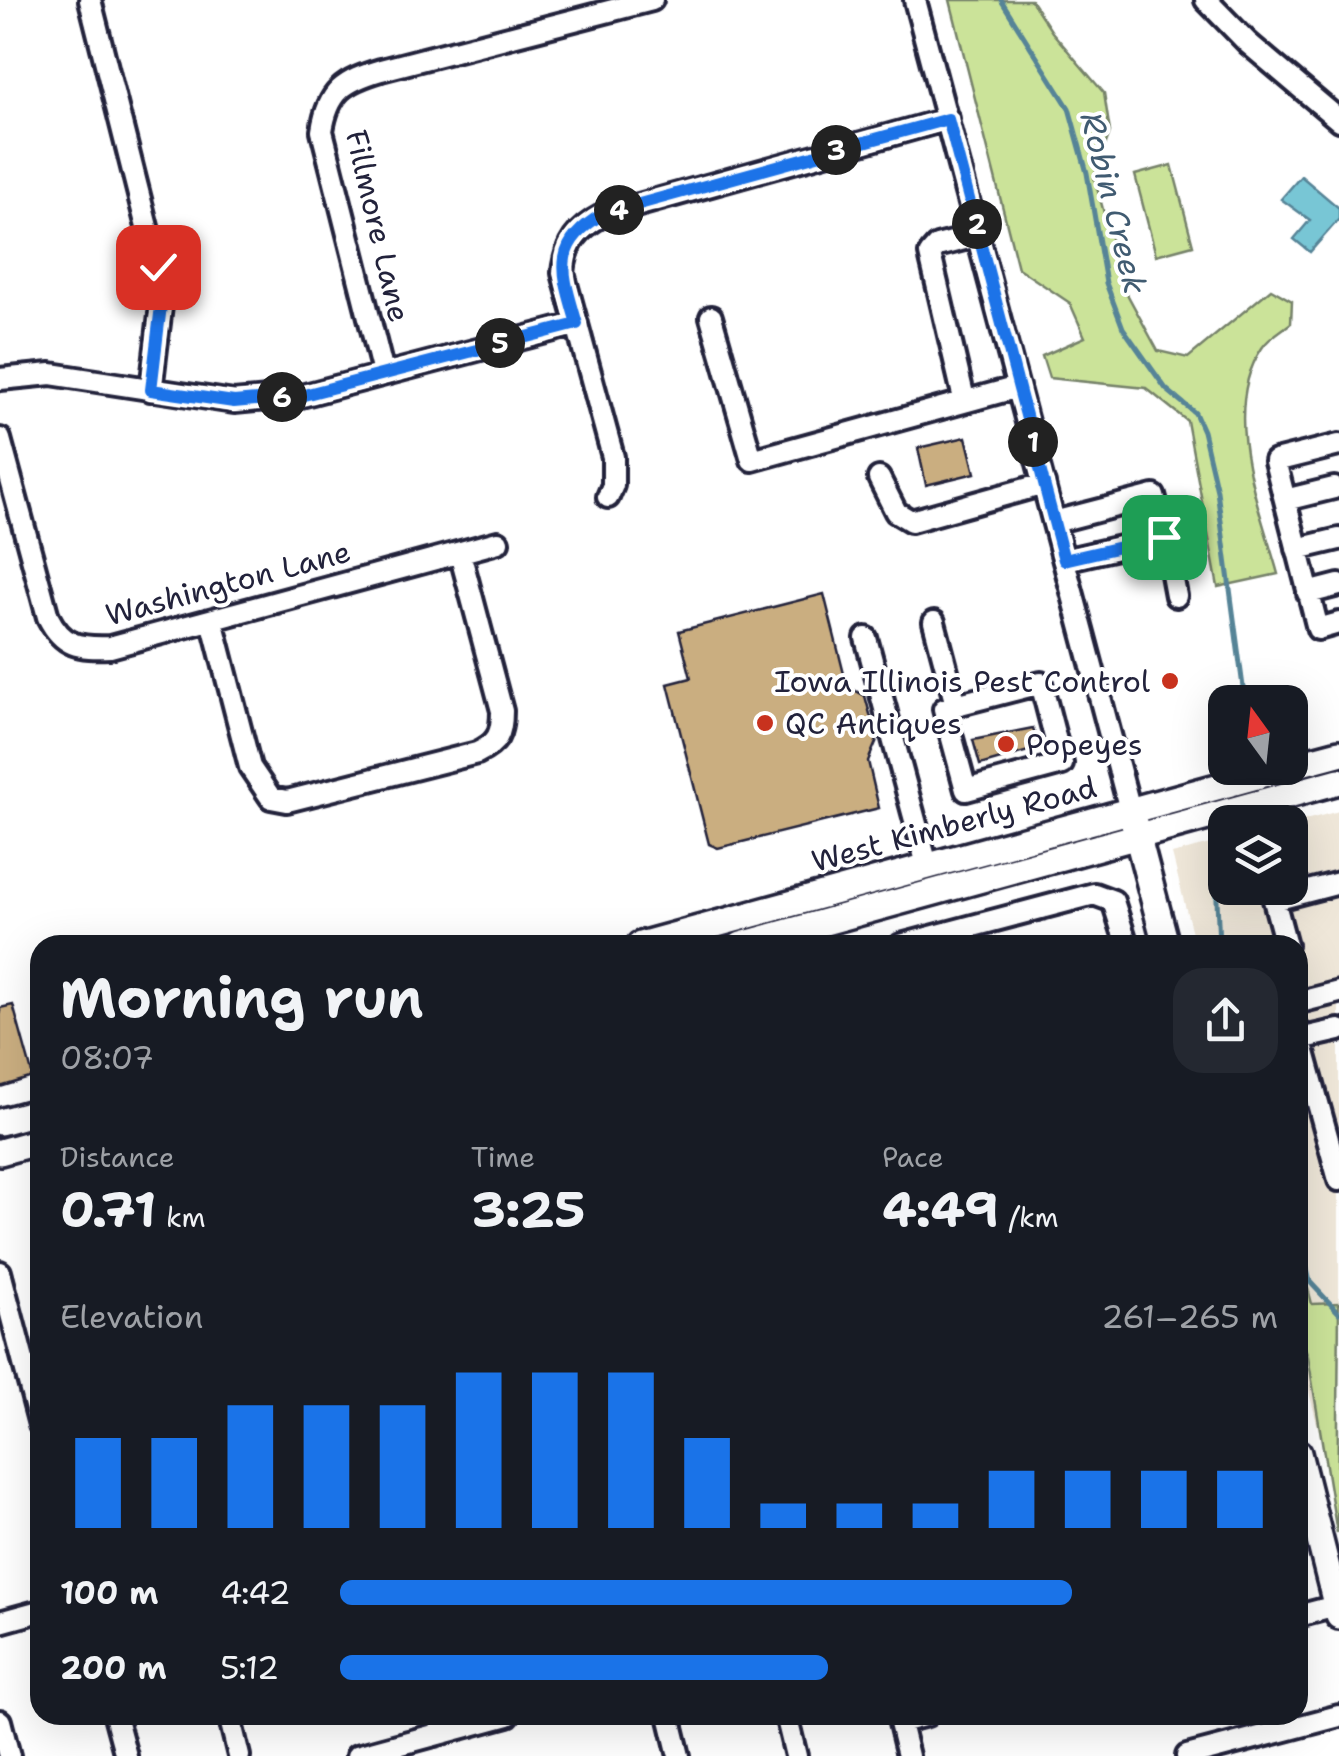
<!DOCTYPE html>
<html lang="en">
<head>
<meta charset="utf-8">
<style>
	:root { --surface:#171b24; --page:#242831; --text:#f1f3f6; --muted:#9ea1a6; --accent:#1a73e8 }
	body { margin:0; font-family:"Shantell Sans",sans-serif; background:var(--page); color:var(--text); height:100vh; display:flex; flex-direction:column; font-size:38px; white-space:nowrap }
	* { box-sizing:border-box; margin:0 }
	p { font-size:32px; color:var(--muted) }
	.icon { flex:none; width:55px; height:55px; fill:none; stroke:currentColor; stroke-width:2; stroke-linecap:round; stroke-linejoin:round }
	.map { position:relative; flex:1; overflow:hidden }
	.side { position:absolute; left:30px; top:935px; width:1278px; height:790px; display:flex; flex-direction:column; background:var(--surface); border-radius:30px; box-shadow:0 10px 40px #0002 }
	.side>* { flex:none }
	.needle { width:65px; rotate:345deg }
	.controls { position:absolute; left:1208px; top:685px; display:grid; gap:20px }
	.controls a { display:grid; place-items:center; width:100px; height:100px; border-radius:20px; background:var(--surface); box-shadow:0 10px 40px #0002; font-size:50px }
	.pin { position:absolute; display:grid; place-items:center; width:85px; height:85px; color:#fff; margin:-42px; border-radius:20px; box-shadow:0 5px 15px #0006 }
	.km { position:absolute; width:50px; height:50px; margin:-25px; border-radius:50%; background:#222; color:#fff; font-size:28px; line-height:50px; text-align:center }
	.round { display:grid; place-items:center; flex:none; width:105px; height:105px; border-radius:30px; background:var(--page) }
	.headline { display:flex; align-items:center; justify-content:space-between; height:170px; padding:0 30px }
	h1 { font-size:55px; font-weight:700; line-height:75px }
	.stats { display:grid; grid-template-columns:repeat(3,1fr); gap:15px; height:170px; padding:10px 30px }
	.stats div { display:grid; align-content:center }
	.stats b { font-size:50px; font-weight:700 }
	.stats small { font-size:28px; font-weight:400 }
	.stats p { font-size:28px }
	.chart { height:280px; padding:20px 30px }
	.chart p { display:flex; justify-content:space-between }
	.chart svg { width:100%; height:180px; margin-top:10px; stroke:var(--accent); stroke-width:6 }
	ul { padding:0 30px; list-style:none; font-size:32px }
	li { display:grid; grid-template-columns:160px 120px 1fr; align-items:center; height:75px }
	li i { height:25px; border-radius:12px; background:var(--accent) }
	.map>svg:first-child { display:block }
	.built { fill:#efe7d9 }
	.green { fill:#cbe399; stroke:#76826a; stroke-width:2.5 }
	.water { fill:#78c6d5; stroke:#568497; stroke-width:2.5 }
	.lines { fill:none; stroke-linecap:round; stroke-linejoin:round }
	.stream { stroke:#568497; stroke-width:5 }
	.building { fill:#caae80; stroke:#22223b; stroke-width:2.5 }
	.minor-casing { stroke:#22223b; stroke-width:28 }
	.major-casing { stroke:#22223b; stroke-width:32 }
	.minor { stroke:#fff; stroke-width:20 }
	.major { stroke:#fff; stroke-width:25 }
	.route-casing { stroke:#fff; stroke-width:20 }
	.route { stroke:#1a73e8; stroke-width:12 }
	.poi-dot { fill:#c8321e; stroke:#fff; stroke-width:4 }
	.labels { text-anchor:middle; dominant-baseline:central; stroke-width:8; stroke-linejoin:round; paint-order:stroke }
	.street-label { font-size:30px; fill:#22223b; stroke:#fff }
	.poi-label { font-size:30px; fill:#22223b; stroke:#fff; text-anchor:start }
	.water-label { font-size:32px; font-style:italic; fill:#405b71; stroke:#fff }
</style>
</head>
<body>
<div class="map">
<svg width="1339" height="1756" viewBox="0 0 1339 1756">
	<rect width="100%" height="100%" fill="#fff"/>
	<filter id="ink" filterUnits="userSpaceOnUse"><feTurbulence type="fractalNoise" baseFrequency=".01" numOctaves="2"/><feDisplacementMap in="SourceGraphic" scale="20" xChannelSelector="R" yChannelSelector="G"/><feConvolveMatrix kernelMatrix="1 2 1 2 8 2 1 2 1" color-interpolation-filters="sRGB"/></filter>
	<g filter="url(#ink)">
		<path class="built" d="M 1339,811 L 1339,1511 L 1298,1348 L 1298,945 L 1195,945 L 1172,854 L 1225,840 L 1225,888 L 1290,888 L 1290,824 Z"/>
		<path class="green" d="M 950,0 L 1031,0 L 1052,32 L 1104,93 L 1110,132 L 1094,177 L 1126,292 L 1158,351 L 1188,358 L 1271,289 L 1292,301 L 1291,323 C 1282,330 1268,338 1262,348 C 1219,412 1260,508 1278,574 L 1218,587 L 1187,421 L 1146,388 L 1049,378 L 1042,356 L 1085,337 L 1070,303 L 1018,268 Z
			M 1172,165 L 1193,245 L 1156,255 L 1135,175 Z
			M 1298,1249 L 1312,1304 L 1339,1303 L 1337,1533 L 1308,1356 L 1298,1327 Z"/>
		<path class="water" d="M 1301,176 L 1339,208 L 1339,219 L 1310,252 L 1294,239 L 1310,220 L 1281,199 Z"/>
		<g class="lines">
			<path class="stream" d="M 1001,0 L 1069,108 L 1087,173 L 1106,283 L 1123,328 L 1166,389 L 1195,413 L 1203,431 L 1217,491 L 1245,702
				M 1213,757 L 1225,743
				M 1215,855 L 1219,945
				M 1298,1230 L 1310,1282 L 1339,1313"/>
		</g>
		<path class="building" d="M 966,437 L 975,473 L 926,485 L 918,448 Z
			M 824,594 L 847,686 L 865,696 L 877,740 L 868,761 L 879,808 L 718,848 L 709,844 L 668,684 L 691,678 L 679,631 Z
			M 1033,728 L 1039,748 L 980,765 L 973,740 Z
			M 13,1005 L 33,1077 L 0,1087 L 0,1008 Z"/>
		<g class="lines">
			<g class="minor-casing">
				<path id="minor" d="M 90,0 L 157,267 L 162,297 L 151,390
					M 915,0 L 1130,810
					M 1206,0 L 1248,43 L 1339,120
					M 711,317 L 752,460 L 1018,387
					M 383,373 L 322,131 C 328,91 344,81 381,70 L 652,0
					M 0,379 L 51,374 L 234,402 L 301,396 L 577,324
					M 964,399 L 930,254 L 937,246 L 980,235
					M 0,439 L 48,617 C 63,647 79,648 110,647 L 498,542
					M 1339,445 L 1275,461 L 1318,629 L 1339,623
					M 879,478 L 896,512 L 911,521 L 1044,484
					M 608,497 L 613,485 L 613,457 L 563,273 C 566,243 577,229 603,215 L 948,119
					M 1285,500 L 1334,488
					M 1054,522 L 1154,496 L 1165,537 L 1064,560
					M 1165,537 L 1176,596
					M 1297,549 L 1339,539
					M 1308,593 L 1339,585
					M 212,620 L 250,767 L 271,798 L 287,801 L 477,753 C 498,743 502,734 502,711 L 460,553
					M 934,622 L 956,705 L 1041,683 L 1062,764 L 966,790 L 944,709 L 956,705
					M 866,638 L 927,865
					M 901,945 L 1094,894 L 1113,901 L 1127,945
					M 1286,945 L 1274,900 L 1339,883
					M 1300,1002 L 1339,992
					M 1298,1030 L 1339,1180
					M 1300,1039 L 1339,1030
					M 0,1272 L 40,1425
					M 1298,1616 L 1336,1606
					M 0,1622 L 40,1611
					M 115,1715 L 126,1756
					M 229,1715 L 239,1756
					M 669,1715 L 679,1756
					M 786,1715 L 796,1756
					M 898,1715 L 908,1756
					M 0,1721 L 9,1756
					M 900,1722 L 927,1715
					M 357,1756 L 508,1715
					M 1187,1756 L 1339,1716"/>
			</g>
			<g class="major-casing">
				<path id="major" d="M 1290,766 L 1339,753
					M 1133,819 L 1166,945
					M 640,945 L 1286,768
					M 741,945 L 1339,781
					M 0,1122 L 40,1111
					M 0,1152 L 40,1141
					M 1298,1453 L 1339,1616"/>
			</g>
			<use href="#minor" class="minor"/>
			<use href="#major" class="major"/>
		</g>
	</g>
	<g class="lines" filter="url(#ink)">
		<g class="route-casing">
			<path id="route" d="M 158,267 L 162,297 L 151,390 L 234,402 L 300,396 L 577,324 C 563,274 549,245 603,214 L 948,119 L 1064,560 L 1164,537"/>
		</g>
		<use href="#route" class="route"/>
	</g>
	<g class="poi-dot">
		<circle cx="1170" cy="681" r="10"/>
		<circle cx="765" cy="723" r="10"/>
		<circle cx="1006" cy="744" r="10"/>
	</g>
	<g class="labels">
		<g class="street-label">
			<text transform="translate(378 226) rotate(77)">Fillmore Lane</text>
			<text transform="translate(228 583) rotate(-15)">Washington Lane</text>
			<text transform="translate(954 824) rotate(-15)">West Kimberly Road</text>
		</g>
		<g class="poi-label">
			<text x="1150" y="681" text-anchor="end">Iowa Illinois Pest Control</text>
			<text x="785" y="723">QC Antiques</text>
			<text x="1026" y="744">Popeyes</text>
		</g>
		<g class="water-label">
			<text transform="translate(1114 203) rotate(76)">Robin Creek</text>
		</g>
	</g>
</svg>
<div class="controls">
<a><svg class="needle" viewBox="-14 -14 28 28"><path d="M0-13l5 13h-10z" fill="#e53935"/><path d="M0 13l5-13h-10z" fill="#9ea1a6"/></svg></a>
<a><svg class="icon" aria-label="layers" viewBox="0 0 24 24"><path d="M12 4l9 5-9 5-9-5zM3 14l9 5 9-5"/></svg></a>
</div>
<div class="pin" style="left:1164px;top:537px;background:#1e9e55"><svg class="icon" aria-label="arrive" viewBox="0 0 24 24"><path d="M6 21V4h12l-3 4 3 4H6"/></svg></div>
<div class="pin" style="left:158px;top:267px;background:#d93025"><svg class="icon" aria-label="check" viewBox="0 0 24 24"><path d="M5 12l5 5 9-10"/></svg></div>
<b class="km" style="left:1033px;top:442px">1</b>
<b class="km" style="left:977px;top:224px">2</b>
<b class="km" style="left:836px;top:150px">3</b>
<b class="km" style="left:619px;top:210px">4</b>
<b class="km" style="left:500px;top:343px">5</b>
<b class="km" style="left:282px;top:397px">6</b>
<section class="side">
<div class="headline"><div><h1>Morning run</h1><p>08:07</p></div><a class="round"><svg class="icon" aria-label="share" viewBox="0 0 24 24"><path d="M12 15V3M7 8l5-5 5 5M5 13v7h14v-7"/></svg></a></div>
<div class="stats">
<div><p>Distance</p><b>0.71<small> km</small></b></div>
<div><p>Time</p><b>3:25</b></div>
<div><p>Pace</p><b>4:49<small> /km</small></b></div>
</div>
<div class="chart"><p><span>Elevation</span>261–265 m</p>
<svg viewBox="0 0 160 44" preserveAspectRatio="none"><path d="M5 44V22M15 44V22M25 44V14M35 44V14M45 44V14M55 44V6M65 44V6M75 44V6M85 44V22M95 44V38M105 44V38M115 44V38M125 44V30M135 44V30M145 44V30M155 44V30"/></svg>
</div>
<ul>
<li><b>100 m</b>4:42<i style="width:78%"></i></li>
<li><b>200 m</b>5:12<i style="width:52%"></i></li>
</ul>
</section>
</div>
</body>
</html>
